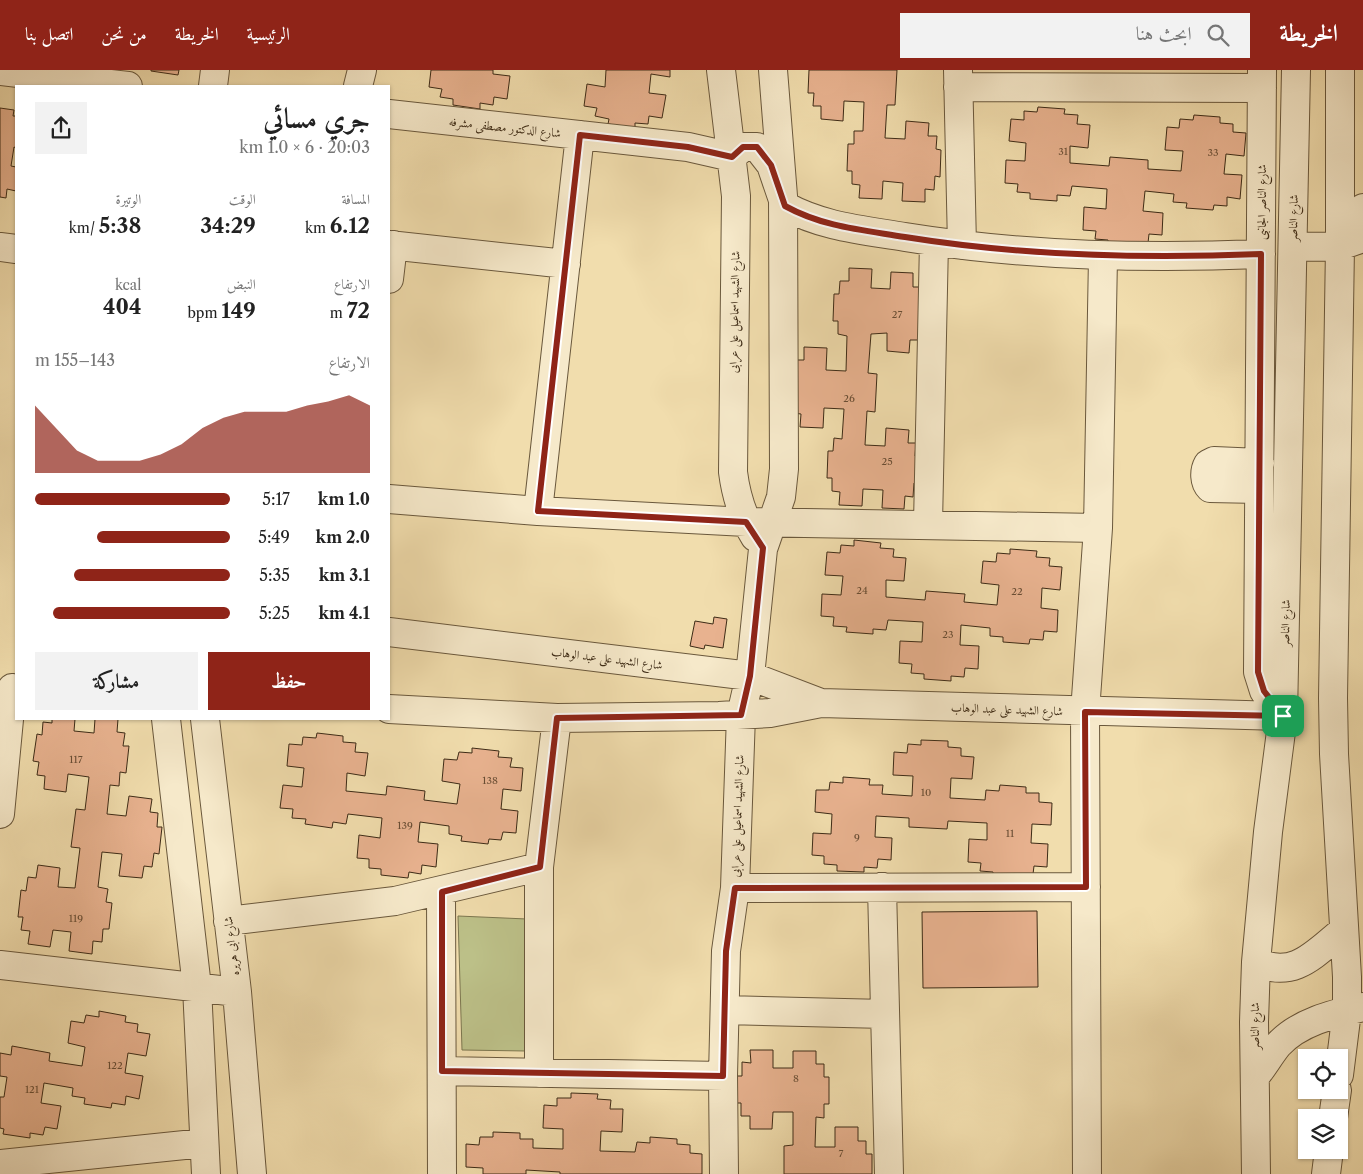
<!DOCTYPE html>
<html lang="ar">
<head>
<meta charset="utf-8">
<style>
	:root { --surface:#fff; --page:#f2f2f2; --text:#222; --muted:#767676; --accent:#8f2418 }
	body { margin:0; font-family:"Libre Caslon Text",Amiri,serif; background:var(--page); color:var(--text); direction:rtl; height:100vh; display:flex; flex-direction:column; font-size:19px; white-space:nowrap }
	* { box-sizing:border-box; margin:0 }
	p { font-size:16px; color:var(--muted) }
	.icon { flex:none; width:28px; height:28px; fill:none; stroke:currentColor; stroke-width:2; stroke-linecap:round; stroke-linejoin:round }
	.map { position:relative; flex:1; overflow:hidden; direction:ltr }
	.panel { position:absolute; left:15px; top:15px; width:375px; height:635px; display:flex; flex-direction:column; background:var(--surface); border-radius:0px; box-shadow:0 1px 4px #0004; direction:rtl }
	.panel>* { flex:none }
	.tools { position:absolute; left:1298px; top:979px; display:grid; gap:10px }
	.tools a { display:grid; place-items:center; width:50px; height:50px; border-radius:0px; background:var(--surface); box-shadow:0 1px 4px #0004; font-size:25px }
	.pin { position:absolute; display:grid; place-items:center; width:42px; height:42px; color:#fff; margin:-21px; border-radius:10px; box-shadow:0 2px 8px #0006 }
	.round { display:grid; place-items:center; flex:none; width:52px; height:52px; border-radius:0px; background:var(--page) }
	.summary { display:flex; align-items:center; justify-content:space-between; height:85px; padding:0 20px }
	h1 { font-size:28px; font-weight:700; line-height:38px }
	.figures { display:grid; grid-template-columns:repeat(3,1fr); gap:8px; height:85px; padding:5px 20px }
	.figures div { display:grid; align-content:center }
	.figures b { font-size:21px; font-weight:700 }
	.figures small { font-size:14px; font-weight:400 }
	.figures p { font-size:14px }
	.chart { height:140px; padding:10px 20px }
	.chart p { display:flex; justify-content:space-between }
	.chart svg { width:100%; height:90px; margin-top:5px; fill:var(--accent); opacity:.7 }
	.primary-button { display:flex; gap:10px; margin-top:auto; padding:10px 20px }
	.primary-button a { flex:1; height:58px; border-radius:0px; background:var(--accent); color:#fff; font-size:20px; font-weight:700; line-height:58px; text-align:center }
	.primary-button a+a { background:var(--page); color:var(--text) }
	ul { padding:0 20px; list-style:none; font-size:16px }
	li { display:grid; grid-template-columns:80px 60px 1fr; align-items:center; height:38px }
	li i { height:12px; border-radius:6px; background:var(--accent) }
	header { display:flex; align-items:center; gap:30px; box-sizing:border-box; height:70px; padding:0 25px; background:var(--accent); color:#fff }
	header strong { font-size:24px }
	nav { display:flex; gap:28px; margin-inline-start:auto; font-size:18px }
	.search { width:350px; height:45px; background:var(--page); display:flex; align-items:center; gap:12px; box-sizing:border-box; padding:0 18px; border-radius:0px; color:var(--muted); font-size:19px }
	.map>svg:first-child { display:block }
	.green { fill:#bcc088; stroke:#7c764f }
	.building { fill:#e8b28f; stroke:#3d2b16 }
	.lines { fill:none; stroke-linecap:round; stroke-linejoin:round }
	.minor-casing { stroke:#6a583c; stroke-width:30 }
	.minor { stroke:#f6e9ca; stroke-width:28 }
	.route-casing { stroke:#fff; stroke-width:10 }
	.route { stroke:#8f2418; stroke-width:6 }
	.labels { text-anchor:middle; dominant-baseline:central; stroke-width:5; stroke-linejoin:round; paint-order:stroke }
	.number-label { font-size:10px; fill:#684d34 }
	.street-label { font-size:12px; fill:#3d2b16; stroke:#f6e9ca }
</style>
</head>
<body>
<header>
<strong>الخريطة</strong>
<div class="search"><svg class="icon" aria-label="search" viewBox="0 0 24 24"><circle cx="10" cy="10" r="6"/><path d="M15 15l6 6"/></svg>ابحث هنا</div>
<nav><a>الرئيسية</a><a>الخريطة</a><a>من نحن</a><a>اتصل بنا</a></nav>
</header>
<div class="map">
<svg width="1363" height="1104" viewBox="0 0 1363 1104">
	<rect width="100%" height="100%" fill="#f1ddad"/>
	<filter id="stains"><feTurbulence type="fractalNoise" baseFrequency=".004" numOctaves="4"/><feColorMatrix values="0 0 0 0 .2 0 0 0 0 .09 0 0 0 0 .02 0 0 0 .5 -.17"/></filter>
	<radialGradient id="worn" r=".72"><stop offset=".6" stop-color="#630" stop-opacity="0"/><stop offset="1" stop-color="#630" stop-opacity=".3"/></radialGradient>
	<path class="green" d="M 458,846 L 527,849 L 526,981 L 462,980 Z"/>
	<path class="building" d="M 151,0 L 179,0 L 178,5 L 151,1 Z
		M 431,0 L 493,0 L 493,4 L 510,6 L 507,29 L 494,27 L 493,35 L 480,33 L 480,39 L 453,35 L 453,29 L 440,27 L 442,19 L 429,17 Z
		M 606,0 L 670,0 L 670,7 L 651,4 L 649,23 L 666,25 L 662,48 L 649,46 L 648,54 L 635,53 L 635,58 L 608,54 L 609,49 L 595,46 L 597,38 L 584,36 L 587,14 L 605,17 Z
		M 809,0 L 897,0 L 895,35 L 887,35 L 885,68 L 905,69 L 906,51 L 929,53 L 928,66 L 937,66 L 936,79 L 941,80 L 940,107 L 935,106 L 934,120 L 925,119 L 925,132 L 902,131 L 903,113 L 883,111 L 882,129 L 859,128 L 860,115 L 852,114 L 852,101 L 847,101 L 848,74 L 854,74 L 854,61 L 863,61 L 864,32 L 844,31 L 843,51 L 821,49 L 821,36 L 813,36 L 814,23 L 808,23 Z
		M 1038,37 L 1065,39 L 1064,44 L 1078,45 L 1077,54 L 1090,55 L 1088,78 L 1070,76 L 1070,93 L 1109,96 L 1110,87 L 1148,90 L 1148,99 L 1181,101 L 1183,81 L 1165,80 L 1167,57 L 1179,58 L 1180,49 L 1193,50 L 1194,45 L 1220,47 L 1220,53 L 1233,54 L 1233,62 L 1246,63 L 1244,86 L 1226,84 L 1224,104 L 1242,105 L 1240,129 L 1227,127 L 1227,136 L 1214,135 L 1213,140 L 1186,138 L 1187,133 L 1173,132 L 1174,124 L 1145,121 L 1143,141 L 1163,143 L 1162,165 L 1149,164 L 1148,173 L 1135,172 L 1135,177 L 1108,175 L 1108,170 L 1095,169 L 1096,161 L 1083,160 L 1084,137 L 1106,139 L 1107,119 L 1072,116 L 1070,126 L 1057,125 L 1057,131 L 1030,129 L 1030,123 L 1017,122 L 1018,114 L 1005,113 L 1006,90 L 1025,91 L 1026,73 L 1009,71 L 1011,49 L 1024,50 L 1024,41 L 1037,42 Z
		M 0,38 L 14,40 L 13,46 L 16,46 L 16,78 L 14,77 L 11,96 L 16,97 L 16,121 L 7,119 L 6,128 L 0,127 Z
		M 849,198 L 872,199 L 871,218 L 890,219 L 891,202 L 913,203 L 913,217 L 921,217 L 918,270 L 910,270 L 909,283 L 887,281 L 887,263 L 871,264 L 868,303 L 877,304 L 875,342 L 867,341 L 865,375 L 885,376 L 886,358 L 909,360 L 908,373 L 916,373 L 915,386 L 921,387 L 920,414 L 914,413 L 913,427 L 905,426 L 904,439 L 882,438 L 883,420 L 863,419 L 862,436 L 839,435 L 840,422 L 832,421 L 832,408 L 827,408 L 828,381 L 833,381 L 834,368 L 842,369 L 844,339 L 824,338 L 823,358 L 800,357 L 801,344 L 793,343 L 795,290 L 804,290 L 804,277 L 827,278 L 826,300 L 846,301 L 847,266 L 838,264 L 838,251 L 833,251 L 834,224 L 839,224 L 840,211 L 849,211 Z
		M 854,470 L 881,473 L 880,478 L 894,479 L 893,487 L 906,488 L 904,511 L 886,510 L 886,527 L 925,530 L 926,521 L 965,524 L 964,532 L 997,535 L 999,515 L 981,513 L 983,491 L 996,492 L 997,483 L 1010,484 L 1010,479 L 1037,481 L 1036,487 L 1050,488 L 1049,496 L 1062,497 L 1060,520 L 1042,518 L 1041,538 L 1058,540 L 1057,562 L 1044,561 L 1043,570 L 1030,569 L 1029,574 L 1003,572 L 1003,567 L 990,566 L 990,558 L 961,555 L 960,575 L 979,576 L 978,599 L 965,598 L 964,607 L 951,606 L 951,611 L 924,609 L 924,604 L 911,603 L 912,594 L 899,593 L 900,571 L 922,572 L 923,552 L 888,550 L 886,560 L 873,559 L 873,564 L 846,562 L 847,557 L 833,556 L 834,547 L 821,546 L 822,524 L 841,525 L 843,506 L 825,505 L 827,482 L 840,483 L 841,475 L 854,476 Z
		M 714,547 L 727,549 L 723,578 L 705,575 L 704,579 L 690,576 L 695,551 L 713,554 Z
		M 52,649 L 75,649 L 74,661 L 94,663 L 95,649 L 118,649 L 117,662 L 125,663 L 123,676 L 129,676 L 126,703 L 120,702 L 119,716 L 110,715 L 107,744 L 126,746 L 129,726 L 152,729 L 150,742 L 158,743 L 157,757 L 162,757 L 159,784 L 154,783 L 152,797 L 144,796 L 142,808 L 119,806 L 122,784 L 102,782 L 98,817 L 108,819 L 106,832 L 112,833 L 109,859 L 103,859 L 102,872 L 93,871 L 92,884 L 69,881 L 71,862 L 53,860 L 50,877 L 28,874 L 30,861 L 21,860 L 23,847 L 18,847 L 21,820 L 26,821 L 28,807 L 36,808 L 38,795 L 60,798 L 58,817 L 75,818 L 80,778 L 71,777 L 76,739 L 85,740 L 89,707 L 68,704 L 66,722 L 44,719 L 45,706 L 37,705 L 39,692 L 33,691 L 37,664 L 42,665 L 43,652 L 52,653 Z
		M 317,663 L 343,666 L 343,672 L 356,673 L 355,682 L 368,683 L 365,706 L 347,703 L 346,721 L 386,725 L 387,716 L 425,721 L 424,730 L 457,734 L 460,714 L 442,711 L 444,689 L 457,690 L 459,682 L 472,683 L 472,678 L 499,681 L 498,687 L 512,688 L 510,697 L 523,698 L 521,721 L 503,719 L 501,739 L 518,741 L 516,763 L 503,762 L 501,770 L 489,769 L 488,774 L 461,771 L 462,766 L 449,764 L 449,756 L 420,752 L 418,772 L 438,774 L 436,797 L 422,795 L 421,804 L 409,802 L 408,808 L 381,805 L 381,799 L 369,798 L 369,789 L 357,788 L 359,765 L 380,768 L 382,748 L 348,744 L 346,754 L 333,752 L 332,758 L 305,754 L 306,749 L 292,748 L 293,739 L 280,738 L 283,715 L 302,717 L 304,698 L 287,696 L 289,674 L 302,675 L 303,667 L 316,668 Z
		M 921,670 L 948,671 L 948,677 L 961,678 L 961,686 L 974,687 L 972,709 L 951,708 L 950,728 L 985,730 L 986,720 L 999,721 L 1000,715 L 1026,717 L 1026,723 L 1039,723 L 1039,732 L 1052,733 L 1051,755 L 1032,754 L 1031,773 L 1048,774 L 1047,797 L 1034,796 L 1033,804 L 993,807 L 993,802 L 980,801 L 981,793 L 968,792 L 969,769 L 987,770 L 987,753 L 948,751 L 947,759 L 909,757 L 909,748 L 876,746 L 875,767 L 892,768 L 891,790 L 878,789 L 877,798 L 864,797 L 864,802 L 837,801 L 837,795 L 824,794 L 824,786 L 812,785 L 813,763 L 831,764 L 832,744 L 815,742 L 816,720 L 829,720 L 830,712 L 843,713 L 843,707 L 870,709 L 869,715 L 883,715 L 882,724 L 912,726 L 913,706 L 893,705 L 894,682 L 907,683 L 908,674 L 921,675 Z
		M 1037,841 L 1038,917 L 923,918 L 922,842 Z
		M 99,941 L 126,946 L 125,952 L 138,954 L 137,962 L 150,964 L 146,986 L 128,983 L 125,1003 L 143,1006 L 139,1029 L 126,1026 L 125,1035 L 112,1033 L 111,1038 L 84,1034 L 85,1028 L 72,1026 L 73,1018 L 44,1013 L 41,1033 L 61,1036 L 57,1059 L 45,1057 L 43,1065 L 30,1063 L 30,1068 L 3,1064 L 4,1059 L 0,1058 L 0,1027 L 4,1027 L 7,1007 L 0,1006 L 0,983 L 11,985 L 12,976 L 50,983 L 49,991 L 82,996 L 85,977 L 68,973 L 71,951 L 84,953 L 86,945 L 99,947 Z
		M 750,980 L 773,980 L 773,998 L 793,998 L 793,981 L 816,981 L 816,994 L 824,994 L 824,1007 L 829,1007 L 829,1034 L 824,1034 L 824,1048 L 816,1047 L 815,1077 L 835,1077 L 835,1057 L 858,1057 L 858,1071 L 866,1071 L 866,1084 L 872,1084 L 872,1104 L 784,1104 L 784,1076 L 793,1075 L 793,1042 L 773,1042 L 772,1059 L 750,1059 L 750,1046 L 741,1046 L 741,1033 L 736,1033 L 736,1006 L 742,1006 L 742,992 L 751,993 Z
		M 571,1023 L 598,1024 L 597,1029 L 611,1030 L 610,1039 L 623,1039 L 622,1062 L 601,1061 L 600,1081 L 635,1082 L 637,1072 L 650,1073 L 650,1067 L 677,1069 L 677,1074 L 690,1075 L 690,1083 L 702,1084 L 702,1104 L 560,1104 L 560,1102 L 526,1100 L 526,1104 L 483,1104 L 483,1098 L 466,1097 L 466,1074 L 479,1075 L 480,1067 L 493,1067 L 493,1062 L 520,1063 L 520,1069 L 533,1069 L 533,1078 L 563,1079 L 563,1059 L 543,1058 L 544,1035 L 557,1036 L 557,1028 L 571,1028 Z"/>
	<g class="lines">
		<g class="minor-casing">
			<path id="minor" d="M 721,0 L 736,126 L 733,402 C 736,426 742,446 755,467
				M 958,0 L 962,175
				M 1262,0 L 1258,602 L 1264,621 L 1283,646
				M 0,1 L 128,16
				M 213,16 L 215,0
				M 358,16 L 362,0
				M 958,17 L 1262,18
				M 389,44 L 688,77 L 732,87 L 743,77 L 757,77 L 771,95 L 785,136 C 823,157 863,160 905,167 C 1023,186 1142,189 1261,184
				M 389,175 L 566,194
				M 1340,176 L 1363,138
				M 0,177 L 16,179
				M 1293,177 L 1340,176 L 1363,168
				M 389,209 L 393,175
				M 1259,419 L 1210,418 C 1204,412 1204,401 1208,394 L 1214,391 L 1260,393
				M 389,429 L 538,441 L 746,452 L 1098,458
				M 538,441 L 580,65
				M 928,454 L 934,172
				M 389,562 L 750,606 L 821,633
				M 389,639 L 557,648 L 719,646 L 770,643 L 821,633 L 1283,646
				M 166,649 L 197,917 L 206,1104
				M 205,649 L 237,922 L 252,1104
				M 0,744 L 12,618
				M 882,817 L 889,1104
				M 735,818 L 1086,817
				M 441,822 L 442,1104
				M 228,851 L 395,831 L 539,797
				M 1256,892 C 1295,910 1315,883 1344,860
				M 0,895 L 237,922
				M 725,940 L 885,944
				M 442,1001 L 723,1006
				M 539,1003 L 539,797 L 557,648
				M 1339,1005 L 1347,941 L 1347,907 L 1334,684 L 1333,628 L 1340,176 L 1340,0
				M 1255,1007 C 1263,997 1270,985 1278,975 C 1299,952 1333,944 1363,937
				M 1333,1048 L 1337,1020
				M 0,1094 L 204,1073
				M 724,1104 L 723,1006 L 726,881 L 735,818 L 741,645 L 750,606 L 763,479 L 781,427 L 784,399 L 783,126 L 773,0
				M 1087,1104 L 1085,642 L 1098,458 L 1103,187
				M 1256,1104 L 1254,952 L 1256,892 L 1268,762 L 1283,646 L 1296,0
				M 1326,1104 L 1329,1080"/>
		</g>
		<use href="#minor" class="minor"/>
	</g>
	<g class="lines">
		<g class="route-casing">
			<path id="route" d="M 580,65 L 688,77 L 732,87 L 743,77 L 757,77 L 771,95 L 785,136 C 823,157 863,160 905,167 C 1023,186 1142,189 1261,184 L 1258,602 L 1264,621 L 1283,646 L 1085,642 L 1086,817 L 735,818 L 726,881 L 723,1006 L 442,1001 L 442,822 L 540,797 L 557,648 L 741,645 L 750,606 L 763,478 L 746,452 L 538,441 Z"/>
		</g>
		<use href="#route" class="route"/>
	</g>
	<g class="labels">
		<g class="number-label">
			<text x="1063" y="81">31</text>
			<text x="1213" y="82">33</text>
			<text x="897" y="244">27</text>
			<text x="849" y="328">26</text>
			<text x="887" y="391">25</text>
			<text x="862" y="520">24</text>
			<text x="1017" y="521">22</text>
			<text x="948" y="564">23</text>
			<text x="76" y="689">117</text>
			<text x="490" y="710">138</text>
			<text x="926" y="722">10</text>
			<text x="405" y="755">139</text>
			<text x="1010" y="763">11</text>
			<text x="857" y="767">9</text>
			<text x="76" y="848">119</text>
			<text x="115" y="995">122</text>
			<text x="796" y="1008">8</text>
			<text x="32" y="1019">121</text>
			<text x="841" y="1083">7</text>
		</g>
		<g class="street-label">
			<text transform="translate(505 57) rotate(6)">شارع الدكتور مصطفى مشرفه</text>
			<text transform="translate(1261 132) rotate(-90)">شارع الناصر الجانبى</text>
			<text transform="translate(1293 148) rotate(-89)">شارع الناصر</text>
			<text transform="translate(734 242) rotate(-89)">شارع الشهيد اسماعيل على عرابى</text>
			<text transform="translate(1285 553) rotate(-89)">شارع الناصر</text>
			<text transform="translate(607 588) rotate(7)">شارع الشهيد على عبد الوهاب</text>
			<text transform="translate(1007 639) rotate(2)">شارع الشهيد على عبد الوهاب</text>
			<text transform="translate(737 746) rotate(-88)">شارع الشهيد اسماعيل على عرابى</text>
			<text transform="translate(231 876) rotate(-97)">شارع ابى هريره</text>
			<text transform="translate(1254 956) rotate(-90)">شارع الناصر</text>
		</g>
	</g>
	<rect width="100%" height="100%" filter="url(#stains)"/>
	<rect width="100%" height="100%" fill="url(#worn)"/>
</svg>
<div class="tools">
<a><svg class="icon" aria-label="locate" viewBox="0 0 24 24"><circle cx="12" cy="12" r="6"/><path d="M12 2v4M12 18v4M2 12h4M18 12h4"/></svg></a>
<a><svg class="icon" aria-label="layers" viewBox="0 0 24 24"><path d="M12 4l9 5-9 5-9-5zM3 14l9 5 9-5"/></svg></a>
</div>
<div class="pin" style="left:1283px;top:646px;background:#1e9e55"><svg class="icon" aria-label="arrive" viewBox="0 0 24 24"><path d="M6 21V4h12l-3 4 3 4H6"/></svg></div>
<section class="panel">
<div class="summary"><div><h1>جري مسائي</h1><p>20:03 · 6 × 1.0 km</p></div><a class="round"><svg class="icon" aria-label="share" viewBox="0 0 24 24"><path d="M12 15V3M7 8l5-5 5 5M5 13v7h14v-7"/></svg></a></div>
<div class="figures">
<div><p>المسافة</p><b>6.12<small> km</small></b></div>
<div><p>الوقت</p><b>34:29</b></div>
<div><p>الوتيرة</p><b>5:38<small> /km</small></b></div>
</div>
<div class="figures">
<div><p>الارتفاع</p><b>72<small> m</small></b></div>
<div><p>النبض</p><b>149<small> bpm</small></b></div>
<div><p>kcal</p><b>404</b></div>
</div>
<div class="chart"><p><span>الارتفاع</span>143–155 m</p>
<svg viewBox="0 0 160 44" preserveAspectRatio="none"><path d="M0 44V11L10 22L20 33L30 38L40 38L50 38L60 35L70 30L80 22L90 17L100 14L110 14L120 14L130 11L140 9L150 6L160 11V44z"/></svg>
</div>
<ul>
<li><b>1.0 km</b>5:17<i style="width:100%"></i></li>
<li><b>2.0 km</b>5:49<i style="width:68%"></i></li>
<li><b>3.1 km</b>5:35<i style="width:80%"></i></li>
<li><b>4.1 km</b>5:25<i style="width:91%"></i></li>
</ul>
<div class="primary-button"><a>حفظ</a><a>مشاركة</a></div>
</section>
</div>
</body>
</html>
